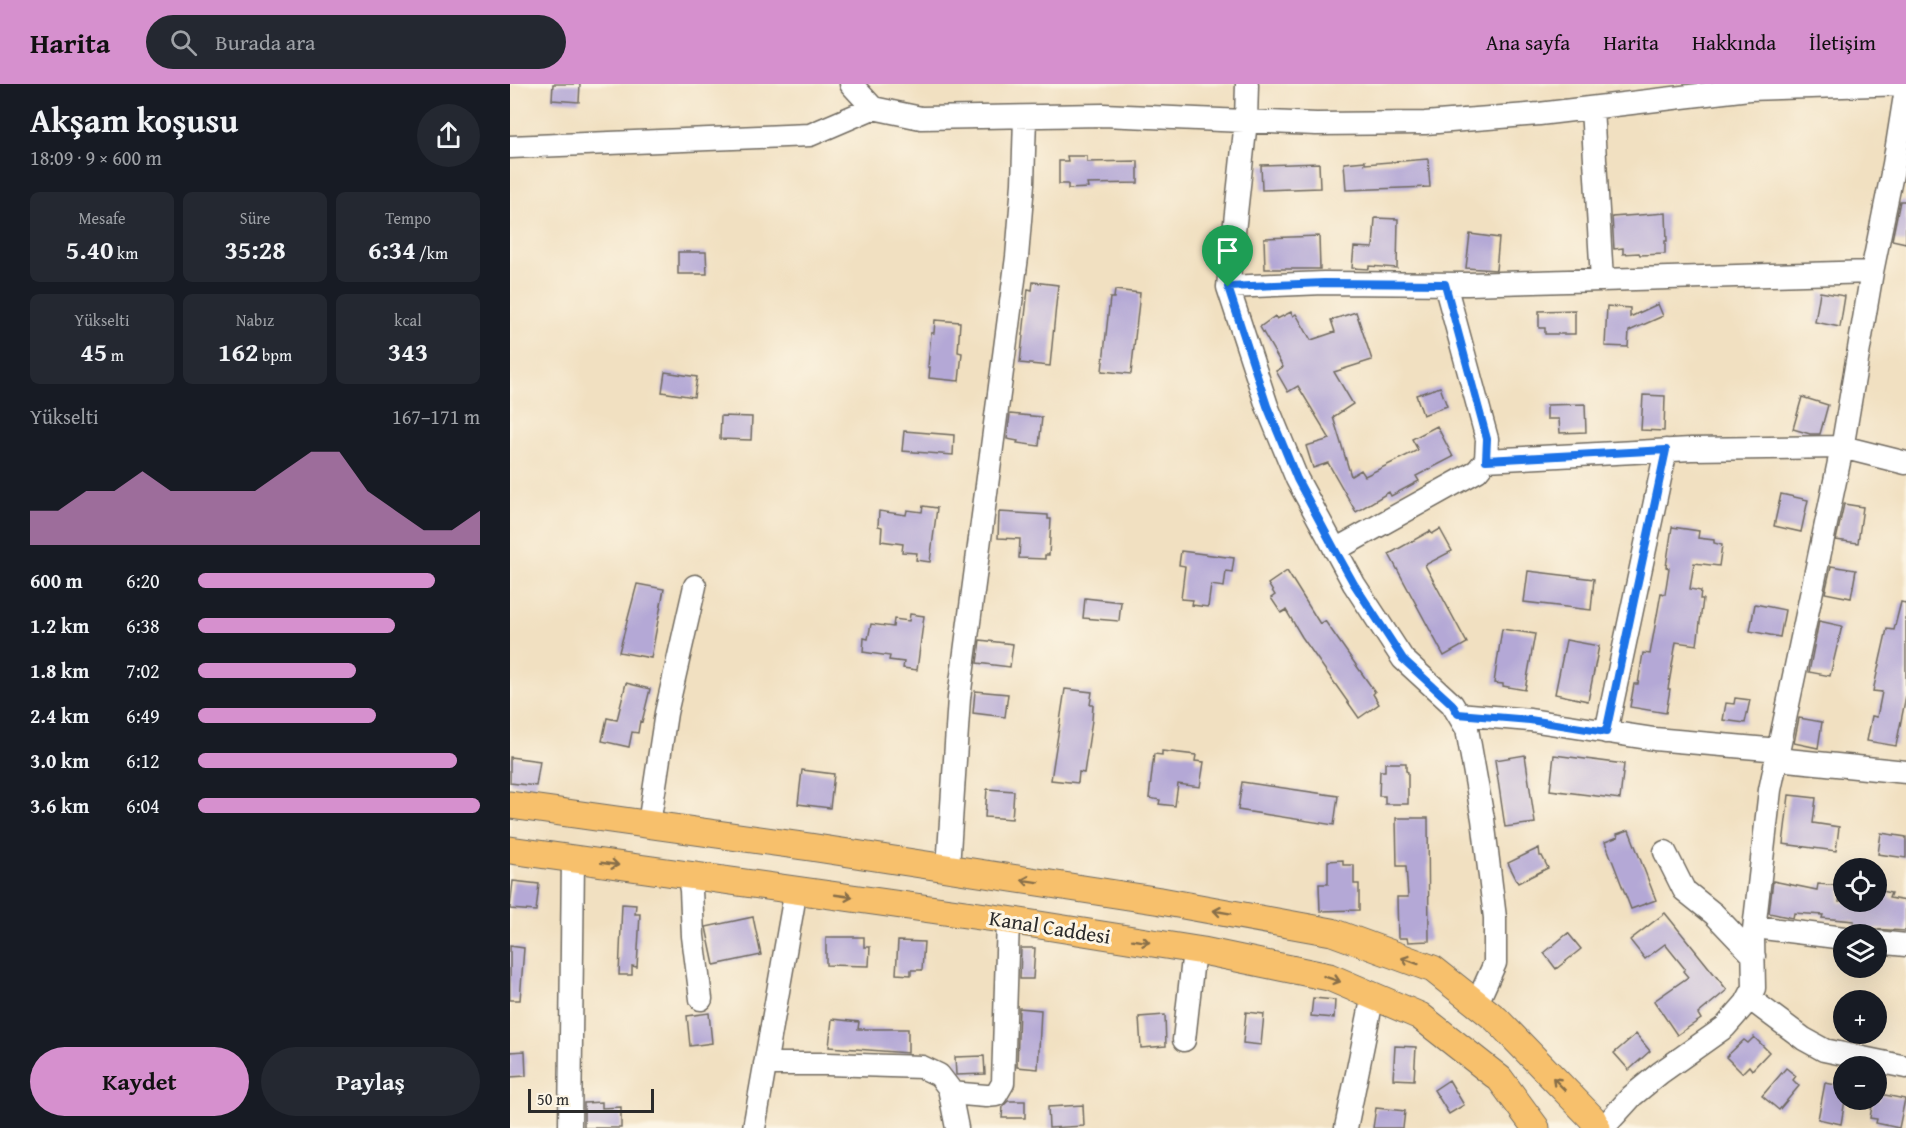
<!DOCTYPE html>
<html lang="tr">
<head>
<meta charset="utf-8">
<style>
	:root { --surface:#171b24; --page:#242831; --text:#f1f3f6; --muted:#9ea1a6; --accent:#d690ce }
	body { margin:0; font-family:"Gentium Book Plus",serif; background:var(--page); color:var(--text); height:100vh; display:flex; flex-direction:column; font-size:22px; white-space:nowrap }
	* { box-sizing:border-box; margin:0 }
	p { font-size:20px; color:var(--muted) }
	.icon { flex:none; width:33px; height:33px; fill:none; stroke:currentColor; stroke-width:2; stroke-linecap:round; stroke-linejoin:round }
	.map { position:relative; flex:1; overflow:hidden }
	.sheet { display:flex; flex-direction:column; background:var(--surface); width:510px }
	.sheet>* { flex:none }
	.controls { position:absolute; left:1323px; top:774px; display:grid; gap:12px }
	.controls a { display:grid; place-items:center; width:54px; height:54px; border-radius:50%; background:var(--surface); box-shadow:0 6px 24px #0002; font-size:30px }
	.scale { position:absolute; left:18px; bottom:15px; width:126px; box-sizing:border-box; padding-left:6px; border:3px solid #2b2b2b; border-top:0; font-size:16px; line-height:21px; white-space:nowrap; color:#2b2b2b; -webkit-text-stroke:4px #fcf5e5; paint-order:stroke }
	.pin { position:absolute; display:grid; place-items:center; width:51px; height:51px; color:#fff; margin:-62px -26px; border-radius:50% 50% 50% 0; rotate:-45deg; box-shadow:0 0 6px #0007 }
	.pin .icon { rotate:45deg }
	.round { display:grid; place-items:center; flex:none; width:63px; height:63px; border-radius:32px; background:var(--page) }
	.summary { display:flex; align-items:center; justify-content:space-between; height:102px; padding:0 30px }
	h1 { font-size:33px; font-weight:700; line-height:45px }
	.stats { display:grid; grid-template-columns:repeat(3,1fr); gap:9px; height:102px; padding:6px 30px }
	.stats div { display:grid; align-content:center; border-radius:9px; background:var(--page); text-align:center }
	.stats b { font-size:26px; font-weight:700 }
	.stats small { font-size:16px; font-weight:400 }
	.stats p { font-size:16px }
	.chart { height:168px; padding:12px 30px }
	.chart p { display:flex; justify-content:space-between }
	.chart svg { width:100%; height:108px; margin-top:6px; fill:var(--accent); opacity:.7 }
	.cta { display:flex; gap:12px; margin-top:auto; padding:12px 30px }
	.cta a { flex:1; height:69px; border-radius:36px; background:var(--accent); color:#111; font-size:24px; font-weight:700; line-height:69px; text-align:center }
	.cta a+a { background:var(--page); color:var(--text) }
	ul { padding:0 30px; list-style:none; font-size:20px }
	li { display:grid; grid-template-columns:96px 72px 1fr; align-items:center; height:45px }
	li i { height:15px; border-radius:8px; background:var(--accent) }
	header { display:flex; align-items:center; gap:36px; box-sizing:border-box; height:84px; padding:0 30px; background:var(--accent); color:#111 }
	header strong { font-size:28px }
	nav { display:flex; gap:33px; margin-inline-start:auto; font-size:21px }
	.search { width:420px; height:54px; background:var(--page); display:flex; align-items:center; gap:15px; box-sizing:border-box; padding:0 21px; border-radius:33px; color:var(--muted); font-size:22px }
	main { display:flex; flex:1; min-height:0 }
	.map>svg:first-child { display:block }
	.building { fill:#b4a8d6 }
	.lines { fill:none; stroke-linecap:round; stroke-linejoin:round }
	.minor-casing { stroke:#706a60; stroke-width:25 }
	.major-casing { stroke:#706a60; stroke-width:29 }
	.minor { stroke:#fff; stroke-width:22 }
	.major { stroke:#f7c06c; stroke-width:27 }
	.oneway { stroke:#876e48 }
	.route-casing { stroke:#fff; stroke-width:12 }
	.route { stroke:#1a73e8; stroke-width:8 }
	.labels { text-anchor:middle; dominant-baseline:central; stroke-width:6; stroke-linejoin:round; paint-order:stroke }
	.street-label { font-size:21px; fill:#2b2b2b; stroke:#fcf5e5 }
</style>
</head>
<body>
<header>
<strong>Harita</strong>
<div class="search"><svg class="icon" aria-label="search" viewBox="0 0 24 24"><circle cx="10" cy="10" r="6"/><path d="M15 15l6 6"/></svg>Burada ara</div>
<nav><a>Ana sayfa</a><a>Harita</a><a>Hakkında</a><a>İletişim</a></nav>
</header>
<main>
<section class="sheet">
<div class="summary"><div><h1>Akşam koşusu</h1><p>18:09 · 9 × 600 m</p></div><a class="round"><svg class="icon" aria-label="share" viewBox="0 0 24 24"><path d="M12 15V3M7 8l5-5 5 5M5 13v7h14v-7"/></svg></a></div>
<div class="stats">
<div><p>Mesafe</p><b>5.40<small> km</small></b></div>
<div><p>Süre</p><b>35:28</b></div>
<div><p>Tempo</p><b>6:34<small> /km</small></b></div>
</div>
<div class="stats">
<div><p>Yükselti</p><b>45<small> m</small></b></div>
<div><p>Nabız</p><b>162<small> bpm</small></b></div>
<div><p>kcal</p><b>343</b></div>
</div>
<div class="chart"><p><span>Yükselti</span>167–171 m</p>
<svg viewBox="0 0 160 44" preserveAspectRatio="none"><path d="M0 44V30L10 30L20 22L30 22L40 14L50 22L60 22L70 22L80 22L90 14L100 6L110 6L120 22L130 30L140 38L150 38L160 30V44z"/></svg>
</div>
<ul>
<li><b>600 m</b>6:20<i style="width:84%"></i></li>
<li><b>1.2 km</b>6:38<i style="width:70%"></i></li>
<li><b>1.8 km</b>7:02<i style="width:56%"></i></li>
<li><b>2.4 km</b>6:49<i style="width:63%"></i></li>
<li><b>3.0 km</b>6:12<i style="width:92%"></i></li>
<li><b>3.6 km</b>6:04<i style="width:100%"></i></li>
</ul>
<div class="cta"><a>Kaydet</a><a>Paylaş</a></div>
</section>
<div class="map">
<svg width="1396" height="1044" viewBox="0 0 1396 1044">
	<rect width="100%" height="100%" fill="#fcf5e5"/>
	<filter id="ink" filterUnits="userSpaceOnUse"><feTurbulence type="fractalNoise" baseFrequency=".0167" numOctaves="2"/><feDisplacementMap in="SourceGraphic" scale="12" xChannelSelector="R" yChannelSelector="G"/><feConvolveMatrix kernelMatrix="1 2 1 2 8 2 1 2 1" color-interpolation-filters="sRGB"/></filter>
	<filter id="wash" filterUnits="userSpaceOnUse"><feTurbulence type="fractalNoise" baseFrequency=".008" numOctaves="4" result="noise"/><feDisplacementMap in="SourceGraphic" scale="24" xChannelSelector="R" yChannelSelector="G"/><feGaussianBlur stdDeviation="1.35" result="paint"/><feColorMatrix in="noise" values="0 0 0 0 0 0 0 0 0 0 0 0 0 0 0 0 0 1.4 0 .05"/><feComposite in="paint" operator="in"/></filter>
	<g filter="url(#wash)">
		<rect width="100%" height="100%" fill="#f1e0c1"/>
		<g id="blocks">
			<path class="building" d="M 43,0 L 70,0 L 69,18 L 42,16 Z
				M 557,72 L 577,72 L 577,78 L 628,77 L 628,99 L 577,100 L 578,104 L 558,105 L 558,100 L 549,100 L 549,77 L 558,77 Z
				M 918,75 L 920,103 L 836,106 L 834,79 L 855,77 L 855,80 Z
				M 809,79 L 810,104 L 752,106 L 751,81 Z
				M 1390,117 L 1396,117 L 1396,159 L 1382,156 Z
				M 1156,129 L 1157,157 L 1155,157 L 1155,170 L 1130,171 L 1129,169 L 1113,170 L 1113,164 L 1104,165 L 1102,133 Z
				M 865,134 L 888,135 L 887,184 L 859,182 L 859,185 L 842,184 L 844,163 L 863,164 Z
				M 960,150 L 989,154 L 986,186 L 956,184 Z
				M 809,152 L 810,185 L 755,185 L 754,154 Z
				M 168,168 L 196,168 L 197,190 L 168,190 Z
				M 523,198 L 548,201 L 540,282 L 510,279 L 518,205 L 522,206 Z
				M 605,206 L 630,209 L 621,290 L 592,287 L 600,214 L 604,214 Z
				M 1310,208 L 1335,212 L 1330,243 L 1305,238 Z
				M 1148,220 L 1153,232 L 1119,247 L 1118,263 L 1095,262 L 1097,222 L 1120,224 L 1120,233 Z
				M 1065,226 L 1065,250 L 1035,250 L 1035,244 L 1029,244 L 1029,227 Z
				M 781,228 L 783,232 L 786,230 L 801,256 L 825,248 L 821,236 L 846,228 L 862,276 L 824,288 L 843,320 L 823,333 L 841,392 L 851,386 L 855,392 L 908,366 L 902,355 L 927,342 L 943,373 L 906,392 L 909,397 L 881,412 L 879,408 L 846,428 L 818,379 L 803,384 L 796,362 L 820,355 L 788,302 L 778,308 L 766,287 L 773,283 L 750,243 L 765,232 L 767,235 Z
				M 425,236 L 450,238 L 448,268 L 452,269 L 449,297 L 419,294 L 420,283 L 418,283 L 421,249 L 424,249 Z
				M 155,288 L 187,293 L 184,313 L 152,308 Z
				M 930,303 L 937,322 L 913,331 L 906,311 Z
				M 1133,311 L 1155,312 L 1154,347 L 1131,346 Z
				M 1292,313 L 1318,321 L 1310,350 L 1300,350 L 1283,345 Z
				M 1075,320 L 1076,348 L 1050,349 L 1049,335 L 1037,335 L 1037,321 Z
				M 500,330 L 532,333 L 529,362 L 507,359 L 508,357 L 497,355 Z
				M 211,332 L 242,333 L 241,356 L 210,355 Z
				M 394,347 L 444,351 L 443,371 L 392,367 Z
				M 1271,410 L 1298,416 L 1291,448 L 1264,442 Z
				M 1334,420 L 1353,423 L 1348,459 L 1326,456 Z
				M 413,422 L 427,424 L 420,478 L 406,476 L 407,469 L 392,468 L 393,460 L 371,457 L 372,443 L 368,442 L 369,427 L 396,431 L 397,426 L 412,428 Z
				M 489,428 L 538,431 L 538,435 L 541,435 L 539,471 L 535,471 L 535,475 L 509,474 L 510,455 L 488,454 Z
				M 1162,443 L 1189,447 L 1188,454 L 1204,456 L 1204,459 L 1212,461 L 1209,482 L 1184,479 L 1180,505 L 1191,507 L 1190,515 L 1193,515 L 1187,561 L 1166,558 L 1158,605 L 1160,605 L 1156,629 L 1120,623 L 1124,600 L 1128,600 L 1133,569 L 1140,570 L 1151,509 L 1155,510 L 1159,484 L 1156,483 Z
				M 930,445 L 942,467 L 915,481 L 957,559 L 934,572 L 879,470 L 920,447 L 922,450 Z
				M 671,467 L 724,474 L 722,488 L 716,487 L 714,503 L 701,501 L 698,523 L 682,521 L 683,516 L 671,515 L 675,482 L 669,481 Z
				M 1321,482 L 1346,486 L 1341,514 L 1315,509 Z
				M 777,487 L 810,540 L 815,537 L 865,608 L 863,610 L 869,620 L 849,634 L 792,553 L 776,526 L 771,529 L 761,514 L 765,511 L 758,500 Z
				M 1018,487 L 1084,495 L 1081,526 L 1014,518 Z
				M 127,500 L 154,505 L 141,574 L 109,568 Z
				M 575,514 L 611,518 L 609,537 L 573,534 Z
				M 1391,518 L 1396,519 L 1396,612 L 1386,662 L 1357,657 L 1362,632 L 1367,633 L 1372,608 L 1363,607 L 1377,545 L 1384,546 Z
				M 1245,520 L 1275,526 L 1270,553 L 1240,547 Z
				M 400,530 L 414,532 L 407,586 L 393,584 L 394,578 L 379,576 L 380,572 L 353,568 L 354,554 L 358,555 L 361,540 L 383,543 L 384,535 L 399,537 Z
				M 1309,537 L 1332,542 L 1320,592 L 1299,588 Z
				M 992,545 L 1025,550 L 1015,606 L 993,602 L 993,600 L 984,599 Z
				M 470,556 L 503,560 L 500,583 L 467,579 Z
				M 1056,556 L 1089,562 L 1078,617 L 1045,610 Z
				M 116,599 L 140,605 L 132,638 L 130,637 L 128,649 L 122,648 L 119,663 L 92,657 L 97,634 L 107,636 Z
				M 555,605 L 582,608 L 580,621 L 583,621 L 582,636 L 574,689 L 569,688 L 568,699 L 541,696 Z
				M 465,607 L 498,610 L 495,633 L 463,629 Z
				M 1225,614 L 1240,616 L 1235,639 L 1213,636 L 1216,619 L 1224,620 Z
				M 1289,634 L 1312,638 L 1308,664 L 1284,659 Z
				M 652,667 L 686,671 L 685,677 L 694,678 L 690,703 L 668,700 L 665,722 L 649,720 L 650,716 L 639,714 L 644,670 L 652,671 Z
				M 1015,671 L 1025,739 L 995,743 L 985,676 Z
				M 1044,671 L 1114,680 L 1110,715 L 1040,706 Z
				M 0,673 L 30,677 L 26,702 L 0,699 Z
				M 875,679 L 896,679 L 896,687 L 898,688 L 898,720 L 875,720 L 875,712 L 869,712 L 870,687 L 875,687 Z
				M 292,686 L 324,690 L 320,724 L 288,720 Z
				M 732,698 L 828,712 L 824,741 L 728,726 Z
				M 477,705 L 504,707 L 502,735 L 475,733 Z
				M 1279,711 L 1306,714 L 1303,739 L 1329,743 L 1326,767 L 1273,760 Z
				M 886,734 L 918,734 L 919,857 L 898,858 L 897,854 L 888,854 L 887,813 L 898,813 L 896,782 L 887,782 Z
				M 1119,746 L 1146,816 L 1121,825 L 1095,758 L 1108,753 L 1107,750 Z
				M 1371,749 L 1396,753 L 1396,774 L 1368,770 Z
				M 1029,764 L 1030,772 L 1032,772 L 1038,784 L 1008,799 L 998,779 Z
				M 833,776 L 833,781 L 844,781 L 844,800 L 849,800 L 849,826 L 810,827 L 809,800 L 818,800 L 818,777 Z
				M 3,797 L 29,800 L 26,827 L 0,825 Z
				M 1263,797 L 1307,806 L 1308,800 L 1331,802 L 1329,818 L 1366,818 L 1366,806 L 1381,809 L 1379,814 L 1396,817 L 1396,847 L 1362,845 L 1343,841 L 1344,837 L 1312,834 L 1313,831 L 1284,829 L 1283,834 L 1259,829 Z
				M 112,820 L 126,821 L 125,830 L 130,830 L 127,883 L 122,882 L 122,891 L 109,891 Z
				M 1155,829 L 1217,906 L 1188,930 L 1191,935 L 1167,951 L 1144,917 L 1178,893 L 1173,887 L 1175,885 L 1155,860 L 1135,875 L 1120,856 Z
				M 243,833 L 251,871 L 204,881 L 196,843 Z
				M 1058,849 L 1071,865 L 1046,885 L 1034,869 Z
				M 316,853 L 354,853 L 354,863 L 360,863 L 359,882 L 316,881 Z
				M 388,857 L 414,858 L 412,886 L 401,886 L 401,891 L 386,890 Z
				M 0,862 L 14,864 L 10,916 L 0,916 Z
				M 511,864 L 525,864 L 523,895 L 510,895 Z
				M 803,914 L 825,916 L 824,934 L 801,932 Z
				M 509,924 L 531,926 L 528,985 L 507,983 Z
				M 736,928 L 754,930 L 751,961 L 733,959 Z
				M 199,929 L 202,959 L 180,962 L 177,932 Z
				M 655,931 L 656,962 L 631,964 L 629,933 Z
				M 322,935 L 349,938 L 348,945 L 398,945 L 398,969 L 319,963 Z
				M 1126,950 L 1140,967 L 1119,986 L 1104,969 Z
				M 1244,953 L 1259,968 L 1242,986 L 1239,982 L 1232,989 L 1216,973 L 1234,956 L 1238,959 Z
				M 885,962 L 906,963 L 904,996 L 883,995 Z
				M 15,967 L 16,992 L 0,993 L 0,968 Z
				M 474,972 L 475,990 L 446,991 L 445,973 Z
				M 1276,984 L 1286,992 L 1283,996 L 1289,1002 L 1269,1026 L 1252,1012 Z
				M 939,996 L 954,1021 L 939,1030 L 924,1006 Z
				M 1315,999 L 1327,1001 L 1326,1006 L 1334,1007 L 1334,1016 L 1335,1016 L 1331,1040 L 1308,1035 Z
				M 1370,1010 L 1395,1015 L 1389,1044 L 1366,1039 L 1367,1035 L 1360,1034 L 1363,1016 L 1369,1016 Z
				M 498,1017 L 515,1017 L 515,1034 L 492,1034 L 493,1022 Z
				M 92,1018 L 92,1024 L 111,1023 L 111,1044 L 74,1044 L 74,1019 Z
				M 573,1021 L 574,1042 L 539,1044 L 538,1023 Z
				M 866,1024 L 895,1027 L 893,1044 L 863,1044 Z"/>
		</g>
	</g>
	<g filter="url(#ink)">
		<use href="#blocks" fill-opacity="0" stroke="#706a60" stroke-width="1.5"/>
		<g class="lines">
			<g class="minor-casing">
				<path id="minor" d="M 341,0 L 363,24 L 411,34 L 593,31 L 806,40 L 915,39 L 1029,30 L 1239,5 L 1396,0
					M 737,0 L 736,37 L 718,203 L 757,322 L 787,395 L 844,500 L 893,575 L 942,620 L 957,645 L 973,735 L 985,834 L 985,879 L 967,919
					M 1082,24 L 1092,196
					M 0,63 L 300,51 L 363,24
					M 718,203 L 814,199 L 958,200 L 1362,188 L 1384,80 L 1396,5
					M 976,376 L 1181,365 L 1332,363 L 1396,379
					M 825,466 L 967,387 L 976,376 L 977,355 L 935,200
					M 948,630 L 1020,636 L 1144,655 L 1269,666
					M 1096,648 L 1156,366
					M 1267,675 L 1396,688
					M 139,740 L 156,629 L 185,502
					M 1155,768 L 1174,806 L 1204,830 L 1244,872
					M 438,784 L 449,614 L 507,173 L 513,100 L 515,33
					M 178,791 L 181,806 L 183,852 L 191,915
					M 1245,843 L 1334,854
					M 1366,858 L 1396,861
					M 1239,914 L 1294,955 L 1314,966 L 1396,983
					M 674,956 L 684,866
					M 255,980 L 317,980 L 412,983 L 429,991 L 439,1004 L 447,1044
					M 440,1009 L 476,1012 L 486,1011 L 493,999 L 498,836
					M 60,1044 L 63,774
					M 244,1044 L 286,805
					M 836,1044 L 863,911
					M 1093,1044 L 1122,1012 L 1150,989 L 1215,943 L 1236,919 L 1244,904 L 1243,854 L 1260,706 L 1333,359 L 1362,188"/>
			</g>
			<g class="major-casing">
				<path id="major" d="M 0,721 L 300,763 L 651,817 L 822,848 L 923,885 L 986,935 L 1082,1034 L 1087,1044
					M 0,766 L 498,836 L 693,867 L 819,893 L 910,932 L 990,995 L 1026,1044"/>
			</g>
			<use href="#minor" class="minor"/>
			<use href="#major" class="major"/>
		</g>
		<defs><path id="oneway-shaft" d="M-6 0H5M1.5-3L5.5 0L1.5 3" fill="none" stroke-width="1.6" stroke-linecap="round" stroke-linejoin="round" transform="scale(1.5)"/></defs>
		<g class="oneway">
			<use href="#oneway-shaft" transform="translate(100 780) rotate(8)"/>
			<use href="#oneway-shaft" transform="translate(520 797) rotate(-171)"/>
			<use href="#oneway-shaft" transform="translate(334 812) rotate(8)"/>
			<use href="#oneway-shaft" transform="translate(712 828) rotate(-170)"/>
			<use href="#oneway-shaft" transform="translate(631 857) rotate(9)"/>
			<use href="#oneway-shaft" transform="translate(900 877) rotate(-160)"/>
			<use href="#oneway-shaft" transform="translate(822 895) rotate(19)"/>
			<use href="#oneway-shaft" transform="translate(1049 1000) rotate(-134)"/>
		</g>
	</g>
	<g class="lines" filter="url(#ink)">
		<g class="route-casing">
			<path id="route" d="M 814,199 L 935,200 L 977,355 L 976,376 L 1156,366 L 1096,648 L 1020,636 L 948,630 L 942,620 L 893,575 L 844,500 L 825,466 L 787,395 L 757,322 L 718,203 Z"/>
		</g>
		<use href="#route" class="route"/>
	</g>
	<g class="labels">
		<g class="street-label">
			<text transform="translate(540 843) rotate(9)">Kanal Caddesi</text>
		</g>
	</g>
</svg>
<div class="controls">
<a><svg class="icon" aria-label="locate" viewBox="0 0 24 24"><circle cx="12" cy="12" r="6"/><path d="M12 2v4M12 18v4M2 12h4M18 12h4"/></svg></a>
<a><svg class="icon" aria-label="layers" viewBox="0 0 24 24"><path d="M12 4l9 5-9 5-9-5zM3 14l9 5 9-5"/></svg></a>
<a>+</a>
<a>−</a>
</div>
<div class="scale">50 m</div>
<div class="pin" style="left:718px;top:203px;background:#1e9e55"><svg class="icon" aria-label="arrive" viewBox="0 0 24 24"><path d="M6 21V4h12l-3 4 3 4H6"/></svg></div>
</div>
</main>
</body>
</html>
